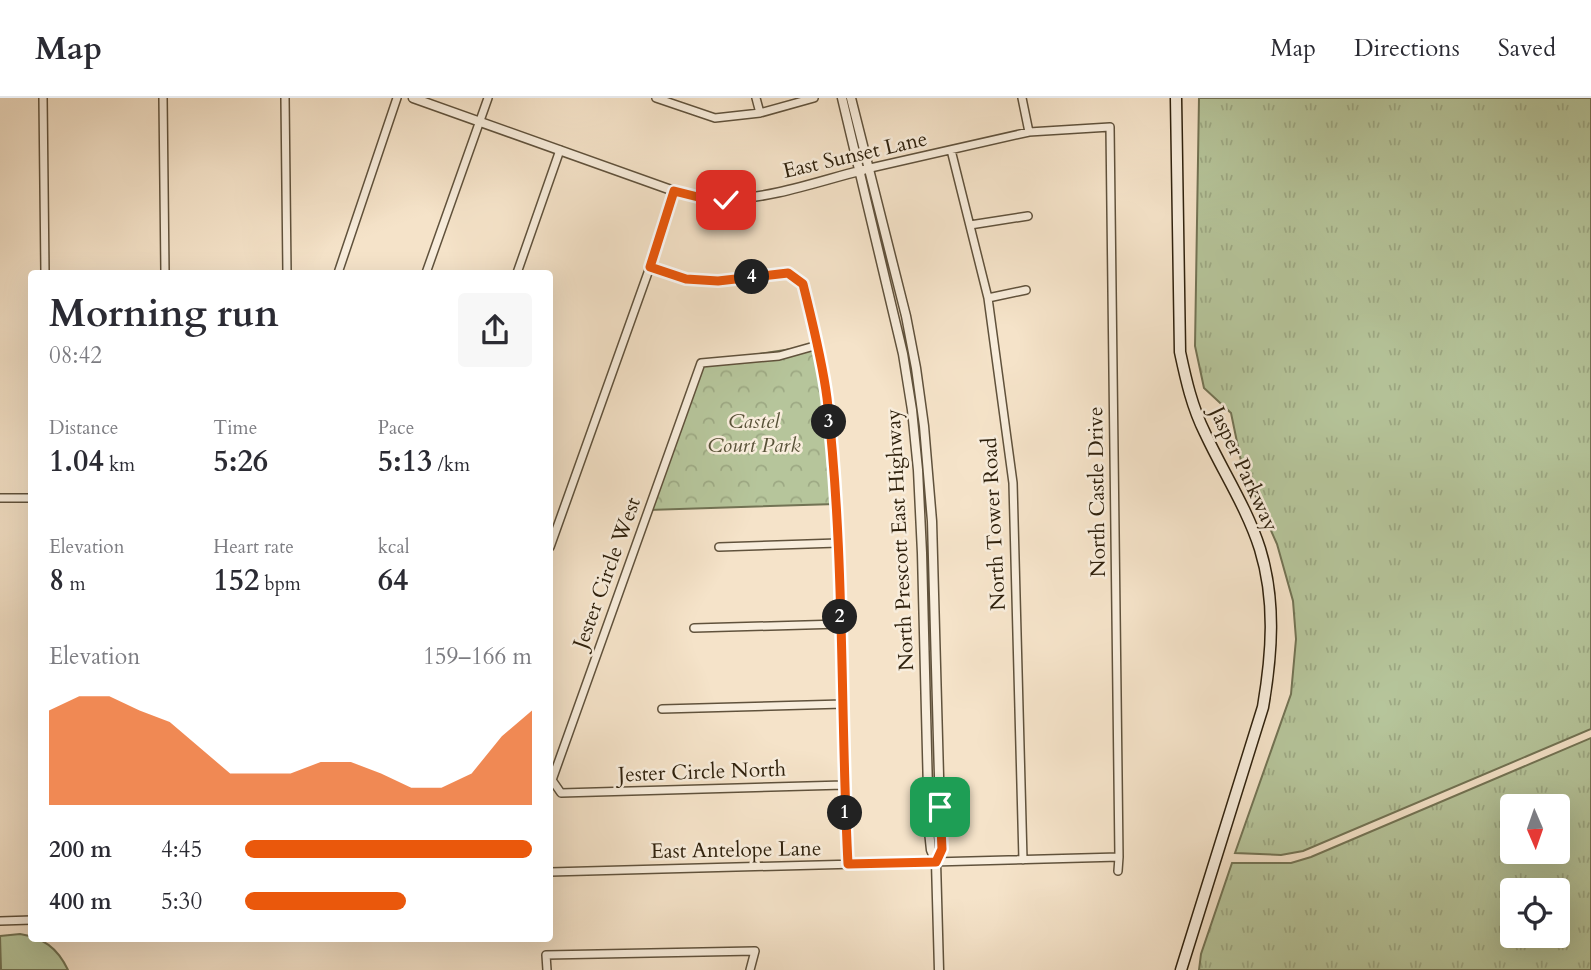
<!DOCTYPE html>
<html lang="en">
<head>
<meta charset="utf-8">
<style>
	:root { --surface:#fff; --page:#f7f7f7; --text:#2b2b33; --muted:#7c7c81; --line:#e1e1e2; --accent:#ea580c }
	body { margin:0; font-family:Cardo,serif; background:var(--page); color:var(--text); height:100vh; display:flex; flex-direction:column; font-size:26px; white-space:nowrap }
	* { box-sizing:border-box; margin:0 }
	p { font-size:23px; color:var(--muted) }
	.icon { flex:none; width:38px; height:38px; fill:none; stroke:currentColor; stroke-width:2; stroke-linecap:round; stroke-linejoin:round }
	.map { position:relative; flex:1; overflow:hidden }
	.sheet { position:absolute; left:28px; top:172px; width:525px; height:672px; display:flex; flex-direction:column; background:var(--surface); border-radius:7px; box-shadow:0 7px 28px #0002 }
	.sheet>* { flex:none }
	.needle { width:46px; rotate:178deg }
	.controls { position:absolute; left:1500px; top:696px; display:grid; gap:14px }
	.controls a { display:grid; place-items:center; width:70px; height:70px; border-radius:7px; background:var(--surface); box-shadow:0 7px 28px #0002; font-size:35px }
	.pin { position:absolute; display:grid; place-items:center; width:60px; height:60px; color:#fff; margin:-30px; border-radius:14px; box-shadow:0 4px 10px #0006 }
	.km { position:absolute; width:35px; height:35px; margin:-18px; border-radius:50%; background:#222; color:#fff; font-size:19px; line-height:35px; text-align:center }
	.round { display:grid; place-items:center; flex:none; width:74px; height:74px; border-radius:7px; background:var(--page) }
	.overview { display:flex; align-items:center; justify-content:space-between; height:119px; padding:0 21px }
	h1 { font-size:38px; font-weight:700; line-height:52px }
	.stats { display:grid; grid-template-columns:repeat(3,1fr); gap:10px; height:119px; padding:7px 21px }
	.stats div { display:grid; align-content:center }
	.stats b { font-size:30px; font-weight:700 }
	.stats small { font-size:19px; font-weight:400 }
	.stats p { font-size:19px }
	.chart { height:196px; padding:14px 21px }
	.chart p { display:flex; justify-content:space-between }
	.chart svg { width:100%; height:126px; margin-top:7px; fill:var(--accent); opacity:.7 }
	ul { padding:0 21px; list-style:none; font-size:23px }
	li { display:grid; grid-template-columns:112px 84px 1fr; align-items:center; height:52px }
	li i { height:18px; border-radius:9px; background:var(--accent) }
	header { display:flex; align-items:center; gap:42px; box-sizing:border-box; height:98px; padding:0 35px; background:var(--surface); border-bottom:2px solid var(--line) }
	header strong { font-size:33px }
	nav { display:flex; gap:38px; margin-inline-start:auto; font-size:24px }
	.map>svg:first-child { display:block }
	.grass { fill:url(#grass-tufts); stroke:#727354; stroke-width:2; fill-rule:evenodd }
	.park { fill:url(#park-crowns); stroke:#727354; stroke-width:2 }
	.pitch { fill:#b6c59b; stroke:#727354; stroke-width:2 }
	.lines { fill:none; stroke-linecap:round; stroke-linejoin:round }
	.minor-casing { stroke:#60523c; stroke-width:10 }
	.tertiary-casing { stroke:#60523c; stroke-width:11 }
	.secondary-casing { stroke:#2f210d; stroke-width:13 }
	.minor { stroke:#f8eddc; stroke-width:7 }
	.tertiary { stroke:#f8eddc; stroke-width:8 }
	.secondary { stroke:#f8eddc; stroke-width:10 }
	.route-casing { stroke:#fff; stroke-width:14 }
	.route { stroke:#ea580c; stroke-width:9 }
	.labels { text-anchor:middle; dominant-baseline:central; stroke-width:5; stroke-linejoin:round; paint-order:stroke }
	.street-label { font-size:21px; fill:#2f210d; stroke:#f8eddc }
	.park-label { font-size:21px; font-style:italic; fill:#585238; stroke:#f8eddc }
</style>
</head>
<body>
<header>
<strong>Map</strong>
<nav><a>Map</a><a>Directions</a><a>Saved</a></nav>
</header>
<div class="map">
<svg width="1591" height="872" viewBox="0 0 1591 872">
	<defs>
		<pattern id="grass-tufts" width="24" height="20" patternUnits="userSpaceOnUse" patternTransform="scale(1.75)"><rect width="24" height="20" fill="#b6c59b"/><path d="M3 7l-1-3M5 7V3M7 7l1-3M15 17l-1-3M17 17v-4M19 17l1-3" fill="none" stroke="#9da984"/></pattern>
		<pattern id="park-crowns" width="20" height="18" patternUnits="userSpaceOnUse" patternTransform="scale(1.75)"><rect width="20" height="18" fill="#b6c59b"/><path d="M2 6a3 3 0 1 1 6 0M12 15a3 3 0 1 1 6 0" fill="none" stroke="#9da984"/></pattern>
	</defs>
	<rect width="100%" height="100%" fill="#f5e3c9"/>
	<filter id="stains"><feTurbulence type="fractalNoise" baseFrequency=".00286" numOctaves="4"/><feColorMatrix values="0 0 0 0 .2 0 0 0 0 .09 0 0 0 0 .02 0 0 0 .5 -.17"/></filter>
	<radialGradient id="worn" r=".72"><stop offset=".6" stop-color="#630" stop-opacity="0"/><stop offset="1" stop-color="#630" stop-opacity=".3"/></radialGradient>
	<path class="grass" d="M 1199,0 L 1591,0 L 1591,631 L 1303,753 L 1281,757 L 1235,755 L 1291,596 L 1296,541 L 1293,503 L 1277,446 L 1242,368 L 1231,315 L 1204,290 L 1195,248 Z
		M 1591,640 L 1591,872 L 1199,872 L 1201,856 L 1232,765 L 1291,765 L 1311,759 ZM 1512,709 L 1558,709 L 1558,754 L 1512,754 ZM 1512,793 L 1558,793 L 1558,838 L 1512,838 Z"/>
	<path class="park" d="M 818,247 L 835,406 L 649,412 L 701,265 Z"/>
	<path class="pitch" d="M 20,836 C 43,840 57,849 68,872 L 1,872 L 0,838 Z"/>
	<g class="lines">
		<g class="minor-casing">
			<path id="minor" d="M 43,0 L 45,175
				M 163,0 L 165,175
				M 285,0 L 287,175
				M 656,0 L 715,20 L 760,15 L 814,0
				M 756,0 L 760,15
				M 1022,0 L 1029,34
				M 951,52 L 988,200 L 1013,385 L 1023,762
				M 866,71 L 1029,34 L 1110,29 L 1119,759
				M 970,127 L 1028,118
				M 650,169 L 686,181 L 718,183 L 788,175 L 803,186 C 812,224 822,261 827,300 C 845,455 840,611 848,766
				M 338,175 L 397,0
				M 426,175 L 488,0
				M 517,175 L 560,52
				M 988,200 L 1026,192
				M 818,247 L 779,258 L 701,265 L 552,682 L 561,695 L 844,687
				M 0,400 L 32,400
				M 550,449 L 650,169 L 674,93
				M 719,449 L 838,445
				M 694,530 L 840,526
				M 662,611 L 843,606
				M 550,774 L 1119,759 L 1118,773
				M 0,823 L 32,822
				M 547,872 L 546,857 L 755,853 L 750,872"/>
		</g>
		<g class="tertiary-casing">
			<path id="tertiary" d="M 413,0 L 674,93 C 692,97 709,102 728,101 C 773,100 819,83 863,72
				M 842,0 L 903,256 L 912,312 L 918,372 L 922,455 L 929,733 L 931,752 L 936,764
				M 851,0 L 906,218 L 916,270 L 924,328 L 932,423 L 941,751 L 936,764 L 939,872"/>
		</g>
		<g class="secondary-casing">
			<path id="secondary" d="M 1176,0 L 1180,254 C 1186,282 1192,309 1205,335 C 1223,374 1247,410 1260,451 C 1276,503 1272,556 1263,609 L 1181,872"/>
		</g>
		<use href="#minor" class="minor"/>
		<use href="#tertiary" class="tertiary"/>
		<use href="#secondary" class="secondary"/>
	</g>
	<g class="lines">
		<g class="route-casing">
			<path id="route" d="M 726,102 L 702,100 L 674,93 L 650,169 L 686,181 L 718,183 L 788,175 L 803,186 C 812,223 822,261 827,300 C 845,455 840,611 848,766 L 936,764 L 942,751 L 940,709"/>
		</g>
		<use href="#route" class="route"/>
	</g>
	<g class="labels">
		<g class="street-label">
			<text transform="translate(855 57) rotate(-13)">East Sunset Lane</text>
			<text transform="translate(1244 371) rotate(65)">Jasper Parkway</text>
			<text transform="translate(1097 394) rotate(-91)">North Castle Drive</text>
			<text transform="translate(994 426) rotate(-93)">North Tower Road</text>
			<text transform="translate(900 442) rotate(-93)">North Prescott East Highway</text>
			<text transform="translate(607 475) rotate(-70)">Jester Circle West</text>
			<text transform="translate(702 674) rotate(-2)">Jester Circle North</text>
			<text transform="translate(736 752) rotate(-1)">East Antelope Lane</text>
		</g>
		<g class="park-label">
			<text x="754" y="323">Castel<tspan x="754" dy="24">Court Park</tspan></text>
		</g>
	</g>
	<rect width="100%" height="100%" filter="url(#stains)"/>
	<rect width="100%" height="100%" fill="url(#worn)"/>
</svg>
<div class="controls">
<a><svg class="needle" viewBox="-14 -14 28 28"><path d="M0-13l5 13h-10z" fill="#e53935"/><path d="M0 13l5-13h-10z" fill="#7c7c81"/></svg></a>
<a><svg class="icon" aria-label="locate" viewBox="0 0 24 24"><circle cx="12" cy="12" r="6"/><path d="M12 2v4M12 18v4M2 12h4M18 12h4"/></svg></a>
</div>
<div class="pin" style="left:940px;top:709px;background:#1e9e55"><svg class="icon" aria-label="arrive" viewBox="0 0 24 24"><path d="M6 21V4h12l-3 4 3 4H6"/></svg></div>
<div class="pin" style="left:726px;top:102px;background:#d93025"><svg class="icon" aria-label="check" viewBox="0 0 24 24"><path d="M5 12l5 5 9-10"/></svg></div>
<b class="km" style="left:845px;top:715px">1</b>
<b class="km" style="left:840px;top:519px">2</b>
<b class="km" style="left:829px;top:324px">3</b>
<b class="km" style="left:752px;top:179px">4</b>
<section class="sheet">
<div class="overview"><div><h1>Morning run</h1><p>08:42</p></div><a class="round"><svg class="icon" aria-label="share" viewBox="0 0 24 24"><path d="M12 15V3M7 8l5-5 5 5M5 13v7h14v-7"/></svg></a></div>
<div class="stats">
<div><p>Distance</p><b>1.04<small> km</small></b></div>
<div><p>Time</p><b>5:26</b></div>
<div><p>Pace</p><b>5:13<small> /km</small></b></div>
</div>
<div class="stats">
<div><p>Elevation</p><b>8<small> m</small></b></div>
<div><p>Heart rate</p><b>152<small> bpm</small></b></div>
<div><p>kcal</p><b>64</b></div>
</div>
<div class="chart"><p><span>Elevation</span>159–166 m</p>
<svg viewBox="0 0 160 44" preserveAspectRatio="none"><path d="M0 44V11L10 6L20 6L30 11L40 15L50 24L60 33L70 33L80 33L90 29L100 29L110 33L120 38L130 38L140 33L150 20L160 11V44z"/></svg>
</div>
<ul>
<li><b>200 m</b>4:45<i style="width:100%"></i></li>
<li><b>400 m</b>5:30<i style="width:56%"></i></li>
</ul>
</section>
</div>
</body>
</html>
